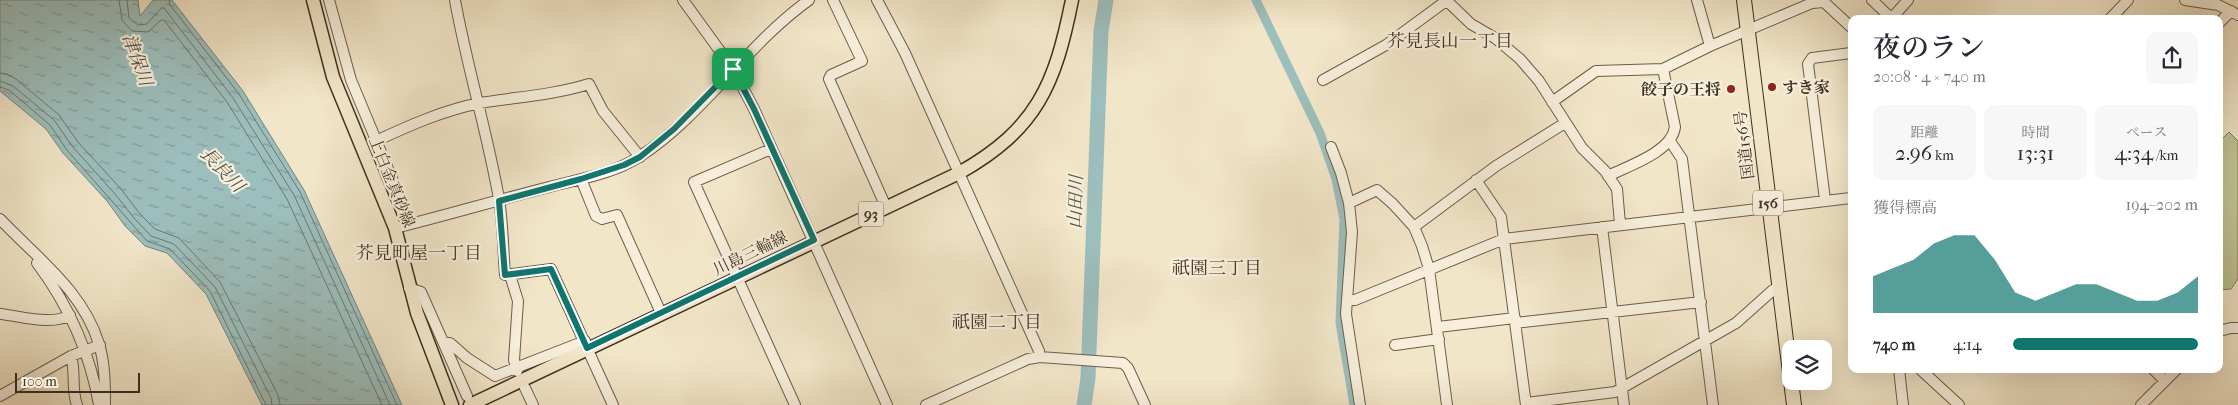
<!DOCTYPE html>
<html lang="ja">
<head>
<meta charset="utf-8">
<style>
	:root { --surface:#fff; --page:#f7f7f7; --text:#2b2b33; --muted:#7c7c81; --accent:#0f766e }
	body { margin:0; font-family:"IM FELL French Canon","Noto Serif JP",serif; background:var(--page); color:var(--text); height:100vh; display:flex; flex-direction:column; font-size:19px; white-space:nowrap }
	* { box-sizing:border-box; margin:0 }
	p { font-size:16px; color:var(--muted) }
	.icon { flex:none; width:28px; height:28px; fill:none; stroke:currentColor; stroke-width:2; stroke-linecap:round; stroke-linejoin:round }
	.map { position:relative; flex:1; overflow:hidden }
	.details { position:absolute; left:1848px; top:15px; width:375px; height:358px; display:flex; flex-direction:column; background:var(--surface); border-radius:10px; box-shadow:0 5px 20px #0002 }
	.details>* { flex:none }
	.tools { position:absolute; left:1782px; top:340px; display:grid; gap:10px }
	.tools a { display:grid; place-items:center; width:50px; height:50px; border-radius:10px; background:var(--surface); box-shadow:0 5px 20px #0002; font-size:25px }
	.scale { position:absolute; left:15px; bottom:12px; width:125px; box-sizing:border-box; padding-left:5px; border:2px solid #3d3020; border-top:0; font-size:14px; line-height:18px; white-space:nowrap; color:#3d3020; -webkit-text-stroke:4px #f7efdc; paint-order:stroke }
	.pin { position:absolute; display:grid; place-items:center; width:42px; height:42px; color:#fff; margin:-21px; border-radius:10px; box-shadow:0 2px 8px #0006 }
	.round { display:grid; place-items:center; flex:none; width:52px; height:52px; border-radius:10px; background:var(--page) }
	.overview { display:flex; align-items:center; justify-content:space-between; height:85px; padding:0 25px }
	h1 { font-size:28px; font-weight:600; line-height:38px }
	.figures { display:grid; grid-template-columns:repeat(3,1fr); gap:8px; height:85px; padding:5px 25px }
	.figures div { display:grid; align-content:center; border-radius:10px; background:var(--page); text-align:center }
	.figures b { font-size:21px; font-weight:600 }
	.figures small { font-size:14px; font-weight:400 }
	.figures p { font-size:14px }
	.chart { height:140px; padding:10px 25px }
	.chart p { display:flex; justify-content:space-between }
	.chart svg { width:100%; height:90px; margin-top:5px; fill:var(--accent); opacity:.7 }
	ul { padding:0 25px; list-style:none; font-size:16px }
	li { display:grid; grid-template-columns:80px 60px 1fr; align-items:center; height:38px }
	li i { height:12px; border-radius:6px; background:var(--accent) }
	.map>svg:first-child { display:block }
	.garden { fill:#c0c392; stroke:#7e7a59 }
	.water { fill:url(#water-ripples); stroke:#76857e }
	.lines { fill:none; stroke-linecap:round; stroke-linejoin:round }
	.shore { stroke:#6c776e; stroke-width:1 }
	.canal { stroke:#9cbebc; stroke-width:9 }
	.river { stroke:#9cbebc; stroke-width:15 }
	.minor-casing { stroke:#6a5e4a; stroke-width:12 }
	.major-casing { stroke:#3d3020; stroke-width:15 }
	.highway-casing { stroke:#3d3020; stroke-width:16 }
	.minor { stroke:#f7efdc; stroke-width:10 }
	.major { stroke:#f2e6c9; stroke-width:12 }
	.highway { stroke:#f2e6c9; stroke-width:14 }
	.route-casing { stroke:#fff; stroke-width:10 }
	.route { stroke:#0f766e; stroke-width:6 }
	.poi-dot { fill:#8f2418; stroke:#f7efdc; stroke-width:2 }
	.labels { text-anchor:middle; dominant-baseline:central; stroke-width:4.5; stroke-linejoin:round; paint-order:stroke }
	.shield { fill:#f7efdc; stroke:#756958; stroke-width:1 }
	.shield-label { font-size:15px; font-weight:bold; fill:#3d3020 }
	.poi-label { font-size:16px; font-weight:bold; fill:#3d3020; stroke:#f7efdc; text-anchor:start }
	.street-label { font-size:16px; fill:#3d3020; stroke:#f7efdc }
	.neighbourhood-label { font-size:18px; fill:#3d3020; stroke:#f7efdc }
	.water-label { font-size:18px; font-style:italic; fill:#555447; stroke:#f7efdc }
</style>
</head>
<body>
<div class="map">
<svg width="2238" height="405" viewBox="0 0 2238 405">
	<defs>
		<pattern id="water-ripples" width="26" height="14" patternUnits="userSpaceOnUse" patternTransform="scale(1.25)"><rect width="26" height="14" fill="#9cbebc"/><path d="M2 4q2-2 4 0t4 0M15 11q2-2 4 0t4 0" fill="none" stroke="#809b98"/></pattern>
	</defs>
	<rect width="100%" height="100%" fill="#f2e6c9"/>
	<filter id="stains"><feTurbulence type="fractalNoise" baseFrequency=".004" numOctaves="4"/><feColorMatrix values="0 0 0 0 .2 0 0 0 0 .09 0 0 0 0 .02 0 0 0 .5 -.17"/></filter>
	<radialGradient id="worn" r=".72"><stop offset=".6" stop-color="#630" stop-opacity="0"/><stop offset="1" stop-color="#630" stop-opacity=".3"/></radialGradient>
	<path class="garden" d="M 2229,132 L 2238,141 L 2238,279 L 2231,289 L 2219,290 L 2219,142 Z"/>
	<path class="water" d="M 0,0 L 138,0 L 140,16 L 153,0 L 172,0 L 243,91 L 304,190 L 402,405 L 262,405 L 206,294 L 167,253 L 145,246 L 125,226 L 107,201 L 63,153 L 46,129 L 0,91 Z"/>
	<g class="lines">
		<path class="shore" d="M 119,0 L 122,20 L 132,31 L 148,32 L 161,20 L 164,20 L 227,102 L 287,199 L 382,405
			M 127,0 L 129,18 L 138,25 L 147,24 L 161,8 L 164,8 L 233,98 L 294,195 L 390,405
			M 169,0 L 170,5 L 239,94 L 300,192 L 397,405
			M 0,73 L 7,74 L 16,79 L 59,115 L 78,142 L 121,189 L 140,214 L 155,229 L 179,238 L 220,282 L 278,395 L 280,405
			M 0,81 L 13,86 L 54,120 L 72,146 L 115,194 L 134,218 L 151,236 L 174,244 L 215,287 L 271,398 L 272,405
			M 0,87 L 9,90 L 50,125 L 67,150 L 147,241 L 170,249 L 210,291 L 266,405"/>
		<path class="canal" d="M 1256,0 L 1320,133 L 1336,179 L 1344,219 L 1340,323 L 1354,405"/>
		<path class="river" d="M 1084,405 L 1088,378 L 1101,31 L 1106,0"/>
		<g class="minor-casing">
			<path id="minor" d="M 329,0 L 351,80 L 398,193
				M 455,0 C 467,67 487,131 499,199 C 503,224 503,250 505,275 L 551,269 L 613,405
				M 683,0 L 733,69 L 754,109 L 887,405
				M 833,0 L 862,61 L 831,75 L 829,79 L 886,207
				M 877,0 L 905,53 L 1039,351 L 1040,357
				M 1446,0 L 1471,24 L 1495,38 L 1520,59 L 1539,81 L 1582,148 L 1605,171 L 1617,189 L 1620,224
				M 1697,0 L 1710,46
				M 1872,0 L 1892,19
				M 2185,0 L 2218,5 L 2238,15
				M 1891,19 L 1908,0
				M 2110,19 L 2128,0
				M 2219,23 L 2231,11
				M 1323,80 L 1386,45 L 1446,1
				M 1552,102 L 1596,71 L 1663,69 L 1710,46 L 1812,3 L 1824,2 L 1851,27
				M 376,141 C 408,126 444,110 480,103 C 517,97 553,95 589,84 L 603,111 L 640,157
				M 1670,141 L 1682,159 L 1713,405
				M 1331,147 L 1341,173 L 1349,203 L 1352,232 L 1346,314 L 1360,405
				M 771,149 L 694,182 L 795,405
				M 1608,176 C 1628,166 1672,152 1675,127 L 1663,69
				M 581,179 L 596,216 L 602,219 L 617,215 L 661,313
				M 1476,180 L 1501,217 L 1526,405
				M 1825,200 L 1808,64 L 1812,58 L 1851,53
				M 1349,203 L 1377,190 L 1393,204 L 1414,227 L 1422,246 L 1429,269 L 1447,405
				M 0,219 C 37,258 83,291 99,344 C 105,363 105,386 105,405
				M 1414,227 L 1496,166 L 1565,123
				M 1602,227 L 1624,405
				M 395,228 C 447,215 498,200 549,187 C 579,179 613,174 639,157 C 704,115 746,45 809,0
				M 37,263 C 69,306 90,352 99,405
				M 510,275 L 518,301 L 514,360 L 517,371
				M 409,288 L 421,292 L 467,396
				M 1347,300 L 1355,300 L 1504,239 L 1851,198
				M 0,314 C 21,316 52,326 70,315
				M 1515,323 L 1701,302
				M 1438,327 L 1515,318
				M 2219,331 L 2231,328 L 2238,328
				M 444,343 L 450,343 L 467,358 L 495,376 L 585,341
				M 1395,345 L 1439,339
				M 71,356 C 76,372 71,389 77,405
				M 1899,369 L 1903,405
				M 1920,369 L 1959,405
				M 2153,369 L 2165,381
				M 525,388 L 533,405
				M 0,396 L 71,356 L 100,345
				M 1526,403 L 1615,392 L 1736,323 L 1773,290 L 1779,287
				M 926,405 L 1028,359 L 1040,357 L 1123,363 L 1128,368 L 1145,405
				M 2141,405 L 2177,369"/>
		</g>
		<g class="major-casing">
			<path id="major" d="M 313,0 L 333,77 L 395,228 L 417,313 L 452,405
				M 470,405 L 959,173 C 1037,129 1055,85 1072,0"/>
		</g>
		<g class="highway-casing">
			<path id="highway" d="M 1744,0 L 1794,405"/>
		</g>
		<use href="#minor" class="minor"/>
		<use href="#major" class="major"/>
		<use href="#highway" class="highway"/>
	</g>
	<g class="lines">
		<g class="route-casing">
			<path id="route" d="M 733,69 L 754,109 L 814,240 L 587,348 L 551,269 L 505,275 L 499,201 L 581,179 L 624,165 L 640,157 L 674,129 Z"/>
		</g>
		<use href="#route" class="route"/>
	</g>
	<g class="poi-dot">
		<circle cx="1772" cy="87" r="5"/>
		<circle cx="1731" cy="89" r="5"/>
	</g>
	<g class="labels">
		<g class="shield">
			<rect x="1753" y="190.5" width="30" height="25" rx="4"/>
			<rect x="858.5" y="201.5" width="25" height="25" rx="4"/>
		</g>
		<g class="shield-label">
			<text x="1768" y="203">156</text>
			<text x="871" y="214">93</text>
		</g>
		<g class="poi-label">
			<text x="1782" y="87">すき家</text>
			<text x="1721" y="89" text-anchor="end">餃子の王将</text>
		</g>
		<g class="street-label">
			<text transform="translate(1744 145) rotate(-97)">国道156号</text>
			<text transform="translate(392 182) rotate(68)">上白金真砂線</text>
			<text transform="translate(750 253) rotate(-26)">川島三輪線</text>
		</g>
		<g class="neighbourhood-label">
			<text x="1450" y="41">芥見長山一丁目</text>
			<text x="419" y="253">芥見町屋一丁目</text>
			<text x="1217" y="268">祇園三丁目</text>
			<text x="997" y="322">祇園二丁目</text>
		</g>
		<g class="water-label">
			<text transform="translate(137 60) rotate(70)">津保川</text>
			<text transform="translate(222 170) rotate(46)">長良川</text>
			<text transform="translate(1076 202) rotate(-88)">山田川</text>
		</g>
	</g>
	<rect width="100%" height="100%" filter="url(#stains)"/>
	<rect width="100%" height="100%" fill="url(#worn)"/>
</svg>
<div class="tools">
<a><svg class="icon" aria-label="layers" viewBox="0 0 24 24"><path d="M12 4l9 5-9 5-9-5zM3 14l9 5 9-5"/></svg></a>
</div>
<div class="scale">100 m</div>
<div class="pin" style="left:733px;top:69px;background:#1e9e55"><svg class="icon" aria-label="arrive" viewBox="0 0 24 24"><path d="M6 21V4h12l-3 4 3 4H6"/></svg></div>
<section class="details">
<div class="overview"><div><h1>夜のラン</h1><p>20:08 · 4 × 740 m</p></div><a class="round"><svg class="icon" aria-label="share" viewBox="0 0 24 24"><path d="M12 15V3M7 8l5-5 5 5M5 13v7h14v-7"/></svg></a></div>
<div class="figures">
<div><p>距離</p><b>2.96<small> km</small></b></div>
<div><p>時間</p><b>13:31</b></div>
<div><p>ペース</p><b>4:34<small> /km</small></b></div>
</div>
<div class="chart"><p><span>獲得標高</span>194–202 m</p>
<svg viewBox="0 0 160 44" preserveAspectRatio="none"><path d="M0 44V26L10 22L20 18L30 10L40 6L50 6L60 18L70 34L80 38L90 34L100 30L110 30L120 34L130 38L140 38L150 34L160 26V44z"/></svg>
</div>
<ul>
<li><b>740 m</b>4:14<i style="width:100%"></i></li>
</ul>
</section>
</div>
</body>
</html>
